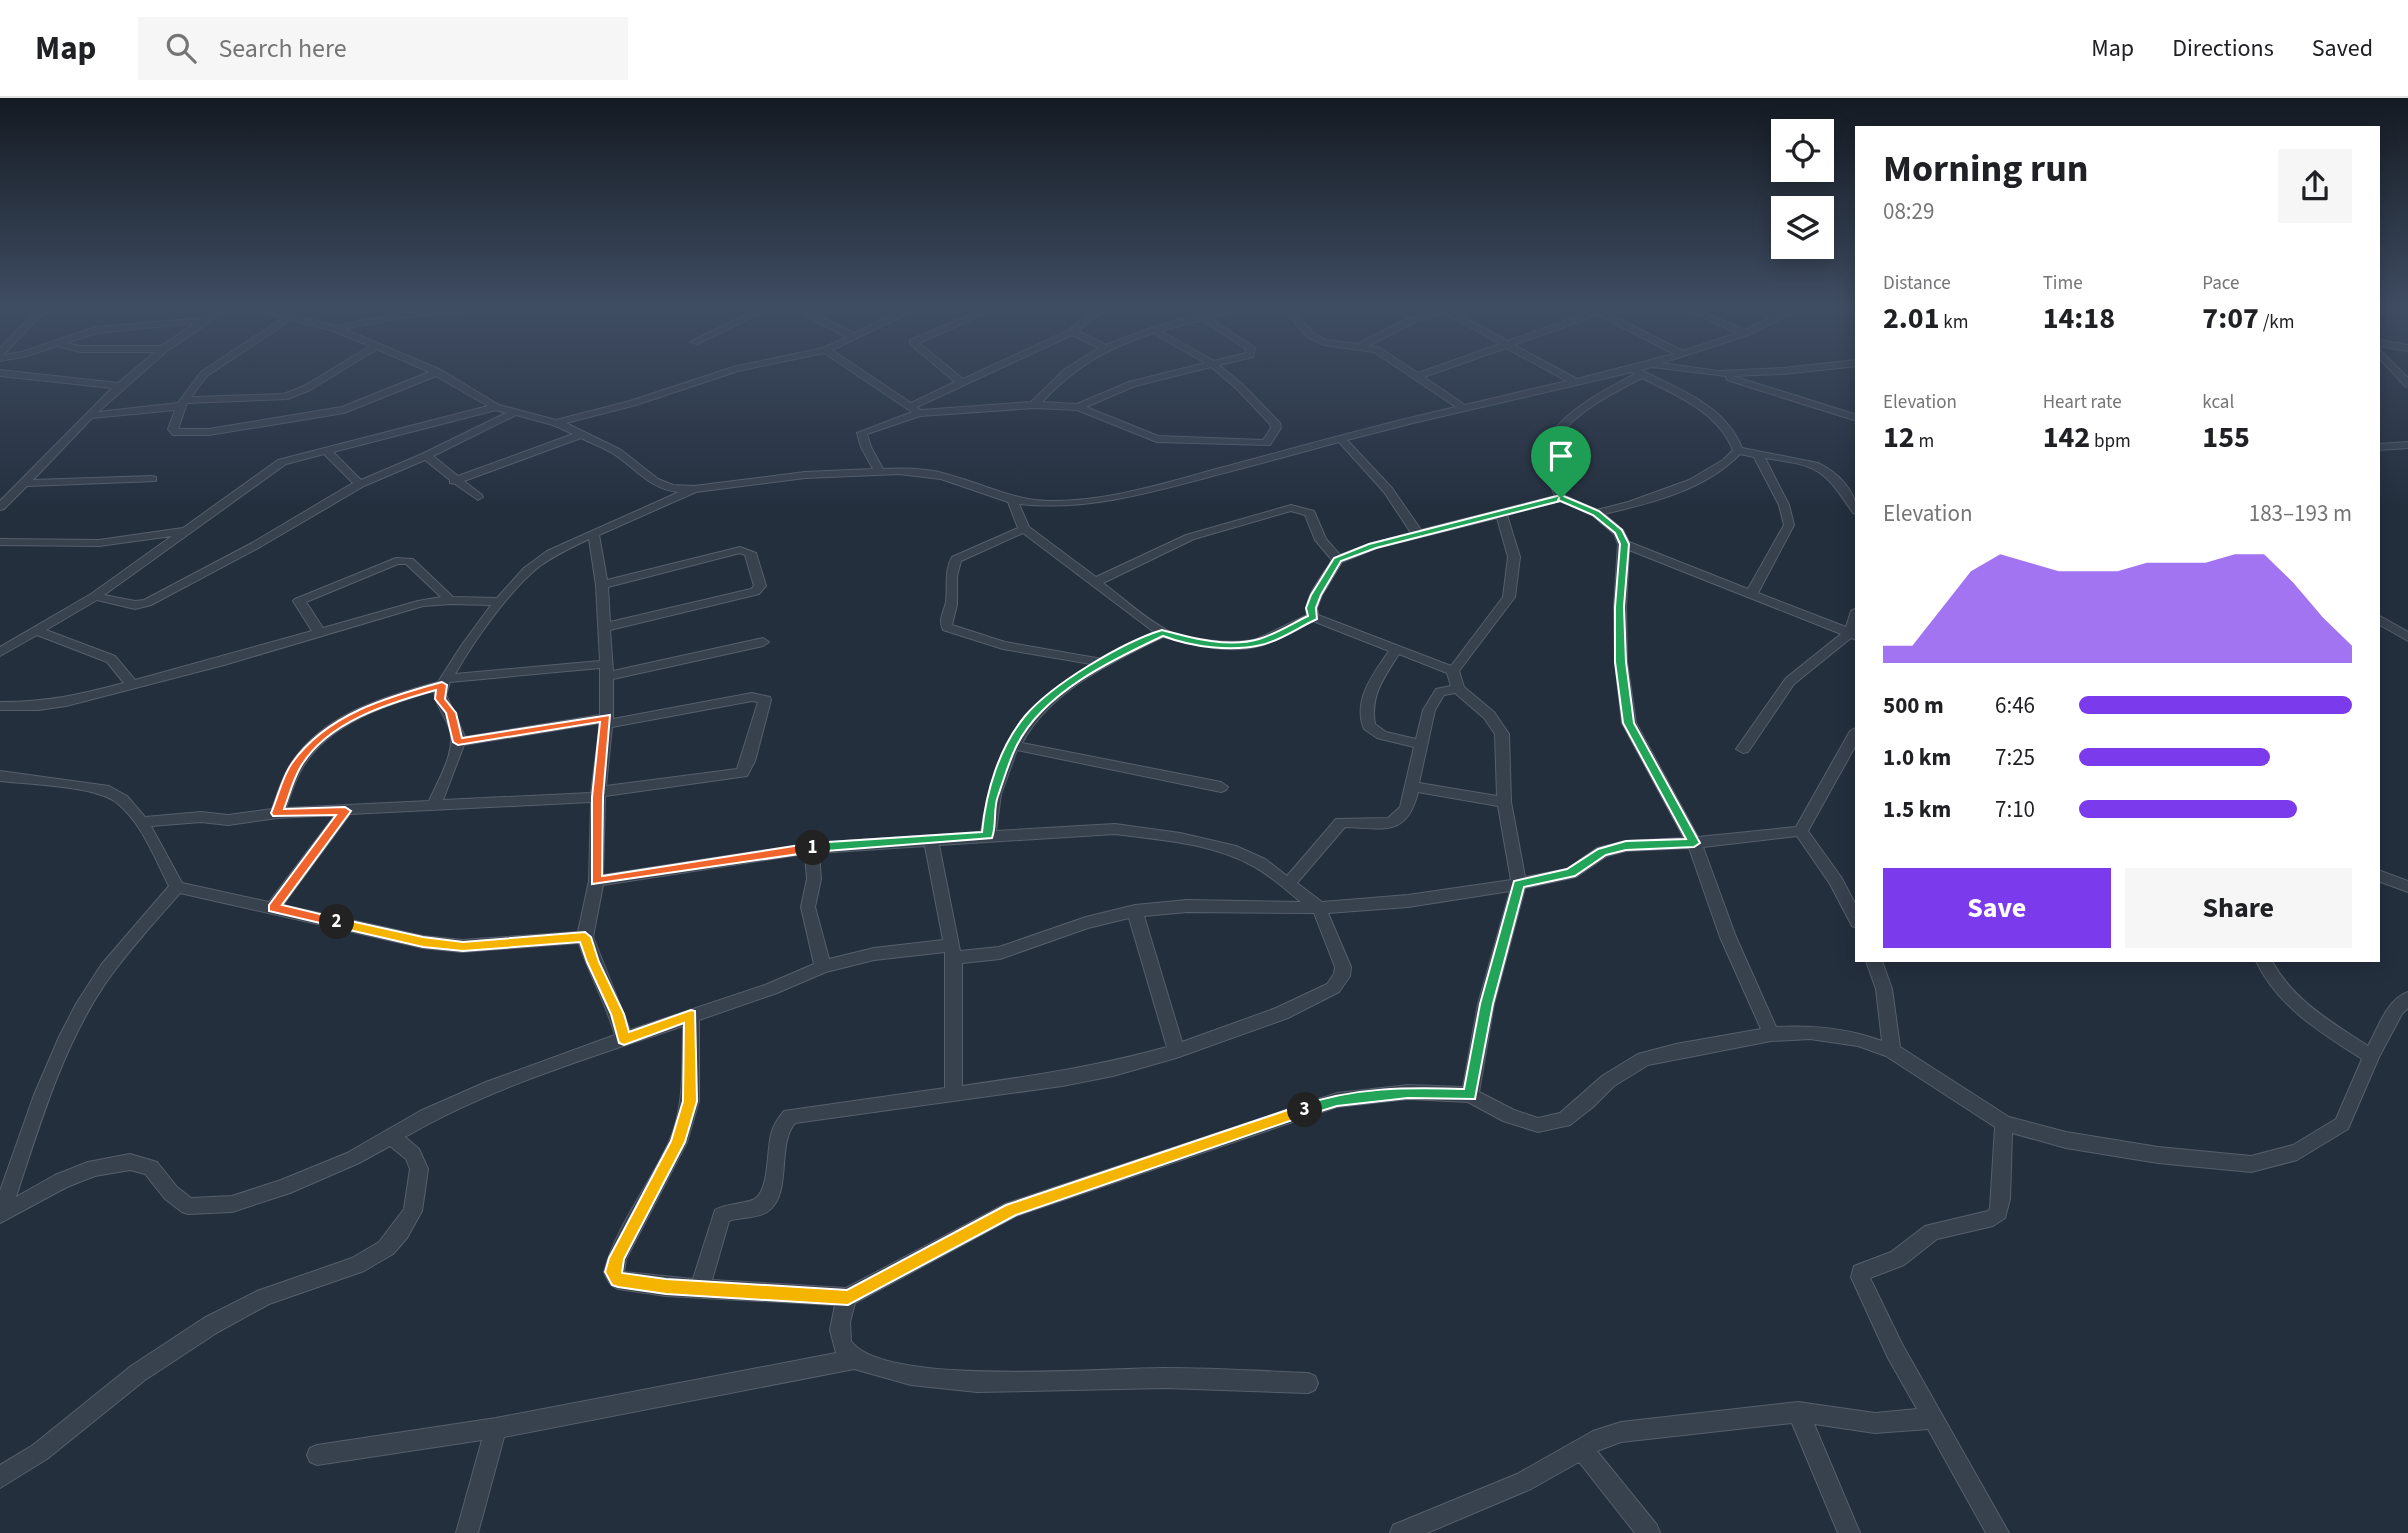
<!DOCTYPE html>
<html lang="en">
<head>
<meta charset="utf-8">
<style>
	:root { --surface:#fff; --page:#f6f6f6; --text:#202124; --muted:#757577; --line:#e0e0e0; --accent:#7c3aed }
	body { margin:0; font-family:"Source Sans 3",sans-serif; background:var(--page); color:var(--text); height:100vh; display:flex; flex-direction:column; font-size:26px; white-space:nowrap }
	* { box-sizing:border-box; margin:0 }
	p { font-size:23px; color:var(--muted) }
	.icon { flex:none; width:38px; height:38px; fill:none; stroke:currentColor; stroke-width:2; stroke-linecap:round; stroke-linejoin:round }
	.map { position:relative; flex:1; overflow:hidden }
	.details { position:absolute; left:1855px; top:28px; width:525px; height:836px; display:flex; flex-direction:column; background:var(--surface); border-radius:0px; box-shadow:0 4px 18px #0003 }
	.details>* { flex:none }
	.controls { position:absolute; left:1771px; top:21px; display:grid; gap:14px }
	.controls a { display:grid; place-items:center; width:63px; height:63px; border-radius:0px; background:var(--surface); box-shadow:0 4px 18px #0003; font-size:35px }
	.pin { position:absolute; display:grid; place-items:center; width:60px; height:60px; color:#fff; margin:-72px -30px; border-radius:50% 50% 50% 0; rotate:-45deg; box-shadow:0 0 7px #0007 }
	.pin .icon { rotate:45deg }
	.km { position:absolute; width:35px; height:35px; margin:-18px; border-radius:50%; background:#222; color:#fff; font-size:19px; line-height:35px; text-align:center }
	.round { display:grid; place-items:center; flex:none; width:74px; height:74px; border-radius:0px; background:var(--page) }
	.head { display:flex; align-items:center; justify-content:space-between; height:119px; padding:0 28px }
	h1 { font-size:38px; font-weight:700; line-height:52px }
	.metrics { display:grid; grid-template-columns:repeat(3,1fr); gap:10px; height:119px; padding:7px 28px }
	.metrics div { display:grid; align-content:center }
	.metrics b { font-size:30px; font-weight:700 }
	.metrics small { font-size:19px; font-weight:400 }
	.metrics p { font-size:19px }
	.chart { height:196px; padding:14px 28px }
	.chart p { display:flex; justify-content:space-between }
	.chart svg { width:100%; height:126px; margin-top:7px; fill:var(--accent); opacity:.7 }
	.primary-button { display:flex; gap:14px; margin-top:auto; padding:14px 28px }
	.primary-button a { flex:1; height:80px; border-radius:0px; background:var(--accent); color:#fff; font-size:28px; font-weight:700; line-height:80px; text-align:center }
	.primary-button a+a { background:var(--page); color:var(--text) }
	ul { padding:0 28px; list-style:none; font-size:23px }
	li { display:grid; grid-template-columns:112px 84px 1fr; align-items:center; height:52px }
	li i { height:18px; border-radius:9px; background:var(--accent) }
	header { display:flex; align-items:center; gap:42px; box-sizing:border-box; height:98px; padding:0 35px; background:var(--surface); border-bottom:2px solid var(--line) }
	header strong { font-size:33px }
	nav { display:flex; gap:38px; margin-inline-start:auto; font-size:24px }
	.search { width:490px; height:63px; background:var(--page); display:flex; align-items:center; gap:18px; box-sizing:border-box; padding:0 24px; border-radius:0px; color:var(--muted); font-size:26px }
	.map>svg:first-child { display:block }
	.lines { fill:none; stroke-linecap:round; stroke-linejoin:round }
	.street-casing { stroke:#565f6c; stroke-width:2 }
	.street { fill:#38414e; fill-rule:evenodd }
	.split-1 { fill:#22a559; stroke:#fff; stroke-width:2 }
	.split-2 { fill:#f0652b; stroke:#fff; stroke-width:2 }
	.split-3 { fill:#f5b400; stroke:#fff; stroke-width:2 }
	.split-4 { fill:#22a559; stroke:#fff; stroke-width:2 }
</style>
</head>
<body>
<header>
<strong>Map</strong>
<div class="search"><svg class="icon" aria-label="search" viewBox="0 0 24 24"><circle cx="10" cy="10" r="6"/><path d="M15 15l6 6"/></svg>Search here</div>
<nav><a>Map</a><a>Directions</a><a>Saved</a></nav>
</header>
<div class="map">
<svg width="2408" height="1435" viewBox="0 0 2408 1435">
	<rect width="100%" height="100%" fill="#242f3e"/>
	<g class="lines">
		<g class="street-casing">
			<path id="street" d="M 41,208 L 50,208 L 3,257 L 22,254 L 96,229 L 203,220 L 224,208 L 234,208 L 167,253 L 98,314 L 178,305 L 201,274 L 283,220 L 244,208 L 258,208 L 336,228 L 395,216 L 472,208 L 499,208 L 495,211 L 395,221 L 344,231 L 441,272 L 499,307 L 556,322 L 630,303 L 733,269 L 823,250 L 847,239 L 811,221 L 798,208 L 807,208 L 817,217 L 854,235 L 912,208 L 923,208 L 832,252 L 911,305 L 955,284 L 910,246 L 910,242 L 991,208 L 1002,208 L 919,245 L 963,281 L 1069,232 L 1090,214 L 1105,208 L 1117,208 L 1096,218 L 1078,233 L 1106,247 C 1148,230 1210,208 1255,208 L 1210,220 L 1255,250 L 1253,259 L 1219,267 L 1242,286 L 1280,325 L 1281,330 L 1270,347 L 1157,344 L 1077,312 L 1034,310 L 920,318 L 867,336 L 871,349 L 883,371 C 903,370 927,370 946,376 C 981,385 1012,402 1048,403 C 1106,404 1165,385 1220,370 C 1299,349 1376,327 1456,309 L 1374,254 L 1324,247 L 1307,239 L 1281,208 L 1290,208 L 1313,235 L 1326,242 L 1357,246 L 1409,220 L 1438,212 L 1433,208 L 1464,208 L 1452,213 L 1508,243 L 1592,213 L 1592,210 L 1618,208 L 1605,214 L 1683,253 L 1737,235 L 1676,208 L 1688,208 L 1745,232 C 1769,220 1790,208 1817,208 L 1791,216 L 1748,237 L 1662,265 L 1718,273 L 1783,270 L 1857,262 L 1857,268 L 1783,276 L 1733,278 L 1857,317 L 1857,323 L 1727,282 L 1726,278 L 1652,269 L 1641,272 C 1680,292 1725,307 1742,350 L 1818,365 C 1838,375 1857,393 1857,416 L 1853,415 C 1823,370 1819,368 1765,360 L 1789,407 L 1794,427 L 1758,495 L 1846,529 L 1851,513 L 1857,510 L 1857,542 L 1851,540 L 1794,586 L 1748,654 L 1743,655 L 1736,651 L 1786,580 L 1841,536 L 1629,452 L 1626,509 L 1627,564 L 1636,625 L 1698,739 L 1796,729 L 1850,633 L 1857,629 L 1857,645 L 1808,733 L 1841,779 L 1857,809 L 1857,830 L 1852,828 L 1830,786 L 1797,738 L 1703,749 L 1736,839 L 1776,929 C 1813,927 1847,930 1882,943 L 1876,891 L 1866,863 L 1882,863 L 1892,891 L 1900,949 L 2009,1019 L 2066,1034 L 2158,1049 L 2251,1058 L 2293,1047 L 2336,1021 L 2362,961 C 2320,934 2278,909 2256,863 L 2272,863 C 2293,902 2331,924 2368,948 C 2378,930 2387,901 2408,894 L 2408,910 L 2402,916 L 2379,959 L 2348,1031 L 2297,1062 L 2251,1074 L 2158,1065 L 2066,1050 L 2012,1035 L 2010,1101 L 2005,1120 L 1993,1128 L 1937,1141 L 1904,1167 L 1870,1180 L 1902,1246 L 2009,1435 L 1986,1435 L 1928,1331 L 1875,1335 L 1814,1326 L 1860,1435 L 1838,1435 L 1792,1325 L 1621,1344 L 1597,1353 L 1657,1427 L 1660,1435 L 1635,1435 L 1579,1364 L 1531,1391 L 1427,1435 L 1390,1435 L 1393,1427 L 1517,1376 L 1593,1333 L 1621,1324 L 1798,1304 L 1875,1315 L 1917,1311 L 1888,1260 L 1851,1179 L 1854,1168 L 1891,1154 L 1925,1128 L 1988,1113 L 1990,1110 L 1995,1029 L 1886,958 L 1858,948 L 1810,941 L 1771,943 L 1648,967 L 1614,988 L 1593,1009 L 1570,1027 L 1538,1034 L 1503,1023 L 1468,1004 L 1408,1001 L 1337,1009 L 1016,1118 L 855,1205 L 850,1224 L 851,1243 C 883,1289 1106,1270 1164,1270 C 1212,1270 1260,1273 1308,1275 L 1315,1278 L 1318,1285 L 1315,1292 L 1308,1295 L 1165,1290 L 977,1294 L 911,1287 L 854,1271 L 504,1339 L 478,1435 L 456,1435 L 482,1342 L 317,1367 L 310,1364 L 307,1357 L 310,1350 L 317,1347 L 496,1320 L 836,1255 L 830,1232 L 835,1207 L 666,1198 L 618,1191 C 610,1188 607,1182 604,1174 C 616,1128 649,1088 669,1044 C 685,1008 682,967 683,928 C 589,960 491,989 405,1039 L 419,1051 L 428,1071 L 422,1113 L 407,1140 L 393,1156 L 364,1173 L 269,1206 L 218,1234 L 145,1282 L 47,1361 L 0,1390 L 0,1367 L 33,1347 L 131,1268 L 204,1220 L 257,1193 L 352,1160 L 379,1144 L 404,1111 L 410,1071 L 406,1061 L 390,1048 L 359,1065 L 290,1095 L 232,1114 L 188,1116 L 182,1114 L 165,1101 L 145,1076 L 130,1072 L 95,1078 L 67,1089 L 0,1125 L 0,1093 L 34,997 L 59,939 L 76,906 L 101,867 L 169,788 C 155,761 142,725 117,705 C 98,688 27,686 0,683 L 0,673 L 109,688 L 127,698 L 145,719 L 201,714 L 228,717 L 272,711 C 277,697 281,683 288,671 C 318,618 382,599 438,584 L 461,548 L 491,507 L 450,506 L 423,508 L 224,567 L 66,608 L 38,612 L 0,612 L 0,604 C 48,604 78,597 124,585 L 107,564 L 37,537 L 0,558 L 0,549 L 91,496 L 172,438 L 99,448 L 0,447 L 0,441 L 99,442 L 183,430 L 278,362 L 488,308 L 436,278 L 344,315 L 209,337 L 173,337 L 168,331 L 175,312 L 92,320 L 33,382 L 152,378 L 156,379 L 156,383 L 27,388 L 4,411 L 0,412 L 0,403 L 112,290 L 0,278 L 0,272 L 118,285 L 155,254 L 80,254 L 57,248 L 27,258 L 0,263 L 0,250 ZM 1444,215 L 1500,246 L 1418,275 L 1380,250 L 1368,248 L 1415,224 ZM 1598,217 L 1674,256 L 1577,281 L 1514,247 ZM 291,222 L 333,233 L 370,248 L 304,288 L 284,296 L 191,299 L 207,278 ZM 1202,222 L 1246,251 L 1246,255 L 1214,263 L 1161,233 ZM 195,225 L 161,248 L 80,248 L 66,245 L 97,235 ZM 1153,235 L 1205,265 L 1129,284 L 1077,306 L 1042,304 C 1076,268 1106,251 1153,235 ZM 1072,237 L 1099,250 L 1065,271 L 1031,304 L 921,312 L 917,309 ZM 1506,250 L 1567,283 L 1465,307 L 1424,279 ZM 377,251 L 429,274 L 342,309 L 209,331 L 178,331 L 187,305 L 288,301 L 310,292 ZM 824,255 L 912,314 L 857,335 L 861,349 L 873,371 L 805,374 L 694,388 L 673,387 L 658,381 L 621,352 L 566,325 L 636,307 L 738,273 ZM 1211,269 L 1236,290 L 1270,326 L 1271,330 L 1263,342 L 1158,338 L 1086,309 L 1135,288 ZM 1632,274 L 1635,276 C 1608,290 1552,318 1545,351 C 1541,367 1549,384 1555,398 L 1421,432 L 1392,390 L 1347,342 L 1413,325 ZM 1642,280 C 1677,298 1717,313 1733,352 L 1723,362 L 1689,382 L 1628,404 L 1597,412 L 1565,398 C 1559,384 1551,367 1555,351 C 1561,320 1617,293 1642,280 ZM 496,312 L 506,315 L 422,356 L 361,382 L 333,354 ZM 516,317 L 553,327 L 573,336 L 458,378 L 433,358 ZM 581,340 C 591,345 602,349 612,355 C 635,369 650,392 679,394 L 547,453 L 524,470 L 497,500 L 453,499 L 413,461 L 396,460 L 295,501 L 293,503 L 312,533 L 135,582 L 115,558 L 46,532 L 97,502 L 135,511 L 151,507 L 260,449 L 364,388 L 425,362 L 450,382 L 450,385 L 455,386 L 478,402 L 483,399 L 482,397 L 464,383 ZM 1339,344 L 1384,394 L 1411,435 L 1369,446 L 1340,457 L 1326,441 L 1314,413 L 1291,407 L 1186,437 L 1096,479 L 1029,429 L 1019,406 C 1084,413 1146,396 1209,379 C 1252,368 1295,356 1339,344 ZM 324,356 L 353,385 L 252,445 L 144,502 L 135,503 L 104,497 L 286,366 ZM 1740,356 L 1754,359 L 1779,407 L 1784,427 L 1748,491 L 1629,444 L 1623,432 L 1604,416 C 1652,405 1705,392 1740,356 ZM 899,376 L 941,381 L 1008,404 L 1018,430 L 952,459 C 944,473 948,488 946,504 C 944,514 938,521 943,532 L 1003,551 L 1091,566 C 1019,612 994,651 981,734 L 812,745 L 603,777 L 605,698 L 747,678 L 755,663 L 771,602 L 770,599 L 752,595 L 613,621 L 613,581 L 763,548 L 769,544 L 763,540 L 613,573 L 610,532 L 759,496 L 766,488 L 756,455 L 740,449 L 607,482 L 599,437 L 696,394 L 805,380 ZM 1560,403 L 1592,417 L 1614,436 L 1618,446 L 1614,509 L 1615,564 L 1622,625 L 1684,740 L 1626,743 L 1597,750 L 1567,771 L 1525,779 L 1511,704 L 1509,636 L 1494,614 L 1464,589 L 1459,573 L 1515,499 L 1520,459 L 1507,417 ZM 1291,413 L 1305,417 L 1315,442 L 1332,462 C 1323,478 1303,499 1307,517 L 1257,541 C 1235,547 1184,542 1165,531 C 1143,519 1123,500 1103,485 L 1194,441 ZM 1497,420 L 1508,459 L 1503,499 L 1451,568 L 1318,517 L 1317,510 L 1322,497 L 1342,464 L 1377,450 ZM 1023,435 L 1154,534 L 1102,561 L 1005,544 L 952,527 L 957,507 L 957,478 L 961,463 ZM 589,441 L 596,487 L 600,563 L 455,576 C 474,543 510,491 540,468 C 555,457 572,449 589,441 ZM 740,455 L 745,457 L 754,488 L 751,491 L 610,524 L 608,489 ZM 398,466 L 406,466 L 441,499 L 418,503 L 323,530 L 306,504 ZM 1313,523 L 1389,553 C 1374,575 1352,602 1364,631 L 1377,640 L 1414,649 L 1400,709 L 1388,720 L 1336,721 L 1287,778 L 1265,761 L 1236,748 L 1180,735 L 1115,726 L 996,733 L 1001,696 L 1017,652 L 1221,694 L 1226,692 L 1228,689 L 1221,684 L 1022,645 C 1051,592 1112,564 1163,539 C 1194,547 1231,557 1263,547 C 1280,542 1297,531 1313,523 ZM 1399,556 L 1447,575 L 1451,588 L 1436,591 L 1423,612 L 1416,641 L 1386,634 L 1375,626 C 1370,598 1384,579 1399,556 ZM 600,570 L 600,617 L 465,639 L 446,597 L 450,584 ZM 434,593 C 435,606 444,617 449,629 C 458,651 438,682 429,703 L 286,710 C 290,698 294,685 300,674 C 325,626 385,607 434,593 ZM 1455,595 L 1484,620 L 1495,636 L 1497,698 L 1419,685 L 1435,612 L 1444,597 ZM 752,603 L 758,604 L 737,671 L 606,688 L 612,629 ZM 600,625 L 591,695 L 443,702 L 464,647 ZM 1418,694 L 1498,708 L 1511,782 L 1408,797 L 1322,804 L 1297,785 L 1345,729 C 1382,730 1407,740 1418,694 ZM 591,704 L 589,783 L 578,834 L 462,842 L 423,838 L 283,807 L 350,716 ZM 335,717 L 269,804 L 182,785 L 151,728 L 201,724 L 228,727 L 277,720 ZM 1115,736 C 1161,742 1211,745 1253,768 C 1270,777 1286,792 1301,804 L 1187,802 L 1135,807 L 1086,819 L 999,849 L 960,853 L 939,747 ZM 925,748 L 943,842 L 874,850 L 829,861 L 815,809 L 821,781 L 819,755 ZM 1689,750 L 1720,839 L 1761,931 L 1676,946 L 1638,956 L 1602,978 L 1560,1015 L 1538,1020 L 1514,1012 L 1479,994 L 1494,906 L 1525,790 L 1576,779 L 1607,758 L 1626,753 ZM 805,756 L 807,781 L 801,809 L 814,866 L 765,887 L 630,932 L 593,839 L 603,787 ZM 1510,793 L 1478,906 L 1463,989 L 1408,987 L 1337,995 L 1005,1106 L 846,1190 L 712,1182 L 729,1123 C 741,1119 755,1121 767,1114 C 793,1097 776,1047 795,1025 L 1062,988 L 1113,978 L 1176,960 L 1288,920 L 1339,894 L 1350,878 L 1351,869 L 1328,815 L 1408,809 ZM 180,795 L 423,850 L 462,854 L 579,845 C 589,877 606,905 615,937 L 486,984 L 420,1013 L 347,1055 L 281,1082 L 232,1098 L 191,1100 L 177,1089 L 157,1064 L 130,1056 L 88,1064 L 55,1077 L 16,1099 C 40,1026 62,950 105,886 C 127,854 154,825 180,795 ZM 1187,814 L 1314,815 L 1335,869 L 1334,876 L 1327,886 L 1276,910 L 1182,944 L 1144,818 ZM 1129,820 L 1167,949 C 1099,968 1031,978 962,988 L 962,865 L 1000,861 L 1088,830 ZM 945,854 L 945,990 L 784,1013 C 778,1020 773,1028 771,1037 C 767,1052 769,1090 756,1100 C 748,1106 727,1105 715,1112 L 693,1181 L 624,1174 L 626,1161 L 687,1044 L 699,1003 L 699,922 L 777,895 L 826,874 L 874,862 Z
				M 764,208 L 775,208 L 697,246 L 690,244 Z
				M 2384,208 L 2401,208 L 2378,215 L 2378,209 Z
				M 2378,242 L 2408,247 L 2408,253 L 2378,248 Z
				M 2378,250 L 2408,280 L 2408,289 L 2405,288 L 2378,259 Z
				M 2408,344 L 2408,350 L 2378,352 L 2378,346 Z
				M 2378,517 L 2408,534 L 2408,543 L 2378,526 Z
				M 2378,772 L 2408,783 L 2408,794 L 2378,783 Z"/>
		</g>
		<use href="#street" class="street"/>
	</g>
	<linearGradient id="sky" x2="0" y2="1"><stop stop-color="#141a22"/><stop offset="0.51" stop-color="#3f4d63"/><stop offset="1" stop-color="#3f4d63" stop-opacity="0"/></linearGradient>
	<rect width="2408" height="409" fill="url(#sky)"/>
	<path class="split-1" d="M 1561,397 L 1564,402 L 1376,450 L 1341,463 L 1321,497 L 1316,510 L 1317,521 C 1299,529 1280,543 1261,547 C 1231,554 1192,549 1163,538 C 1112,562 1044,594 1017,647 C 1009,663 1004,681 998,698 C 993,711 997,727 992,740 L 813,754 L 807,750 L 813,745 L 982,734 C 986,693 999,650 1025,618 C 1052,586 1123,544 1162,532 C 1192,540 1229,550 1259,541 C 1276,536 1293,525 1308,518 L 1306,510 L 1311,497 L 1334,460 L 1369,446 Z"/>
	<path class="split-2" d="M 442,584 L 447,587 L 445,601 L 456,615 L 462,640 L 610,617 L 603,699 L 602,778 L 813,745 L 819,750 L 813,754 L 592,786 L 592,699 L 600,624 L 458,647 L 453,644 L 446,615 L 435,601 L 436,592 C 389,605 326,624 300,670 C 293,682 289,698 284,711 L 345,709 L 351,713 L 282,807 L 341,821 L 341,828 L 337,829 L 269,813 L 269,807 L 336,717 L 273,718 L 271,715 C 278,699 282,679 292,665 C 327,616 387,599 442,584 Z"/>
	<path class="split-3" d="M 337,820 L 423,839 L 463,844 L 585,834 L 591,839 L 599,864 L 624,916 L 629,934 L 691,912 L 695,913 L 697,1003 L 685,1044 L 624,1161 L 622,1175 L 666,1181 L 847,1192 L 1006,1107 L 1305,1006 L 1312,1012 L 1310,1016 L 1016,1117 L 848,1207 L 666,1196 L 618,1189 L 612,1187 L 605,1174 L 609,1160 L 671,1043 L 683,1003 L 684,925 L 624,947 L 619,945 L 611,916 L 587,864 L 580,844 L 463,853 L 423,849 L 332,828 L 332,821 Z"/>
	<path class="split-4" d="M 1561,397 L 1599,413 L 1622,432 L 1629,446 L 1624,509 L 1626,564 L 1634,625 L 1700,745 L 1694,749 L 1626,752 L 1606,757 L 1575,778 L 1524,789 L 1493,906 L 1475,1001 L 1408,1000 L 1337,1008 L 1305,1018 L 1300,1016 L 1300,1008 C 1353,989 1409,989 1464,991 L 1480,906 L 1514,783 L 1567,771 L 1598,751 L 1626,743 L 1686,741 L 1623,625 L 1615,564 L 1615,509 L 1620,446 L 1615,435 L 1593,417 L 1558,402 Z"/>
</svg>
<div class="controls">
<a><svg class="icon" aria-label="locate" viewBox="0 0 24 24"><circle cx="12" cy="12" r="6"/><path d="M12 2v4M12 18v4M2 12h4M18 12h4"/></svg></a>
<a><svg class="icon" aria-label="layers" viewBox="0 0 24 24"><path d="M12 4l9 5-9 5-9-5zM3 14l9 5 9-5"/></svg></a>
</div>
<div class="pin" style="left:1561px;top:400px;background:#1e9e55"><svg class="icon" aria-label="arrive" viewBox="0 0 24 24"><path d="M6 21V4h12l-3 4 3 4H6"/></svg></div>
<b class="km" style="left:813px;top:750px">1</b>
<b class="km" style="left:337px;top:824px">2</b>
<b class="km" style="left:1305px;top:1012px">3</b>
<section class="details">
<div class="head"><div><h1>Morning run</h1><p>08:29</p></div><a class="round"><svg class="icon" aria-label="share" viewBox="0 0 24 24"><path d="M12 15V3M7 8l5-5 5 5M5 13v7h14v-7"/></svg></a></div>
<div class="metrics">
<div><p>Distance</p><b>2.01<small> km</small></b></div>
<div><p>Time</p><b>14:18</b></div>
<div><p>Pace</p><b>7:07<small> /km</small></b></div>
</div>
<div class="metrics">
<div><p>Elevation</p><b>12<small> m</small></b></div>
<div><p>Heart rate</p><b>142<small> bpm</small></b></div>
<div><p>kcal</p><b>155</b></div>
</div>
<div class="chart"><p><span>Elevation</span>183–193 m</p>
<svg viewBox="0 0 160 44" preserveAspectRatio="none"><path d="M0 44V38L10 38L20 25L30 12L40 6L50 9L60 12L70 12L80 12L90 9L100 9L110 9L120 6L130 6L140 16L150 28L160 38V44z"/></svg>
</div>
<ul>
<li><b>500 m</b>6:46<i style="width:100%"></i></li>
<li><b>1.0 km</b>7:25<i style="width:70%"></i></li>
<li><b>1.5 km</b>7:10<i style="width:80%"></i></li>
</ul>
<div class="primary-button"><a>Save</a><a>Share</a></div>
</section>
</div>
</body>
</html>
